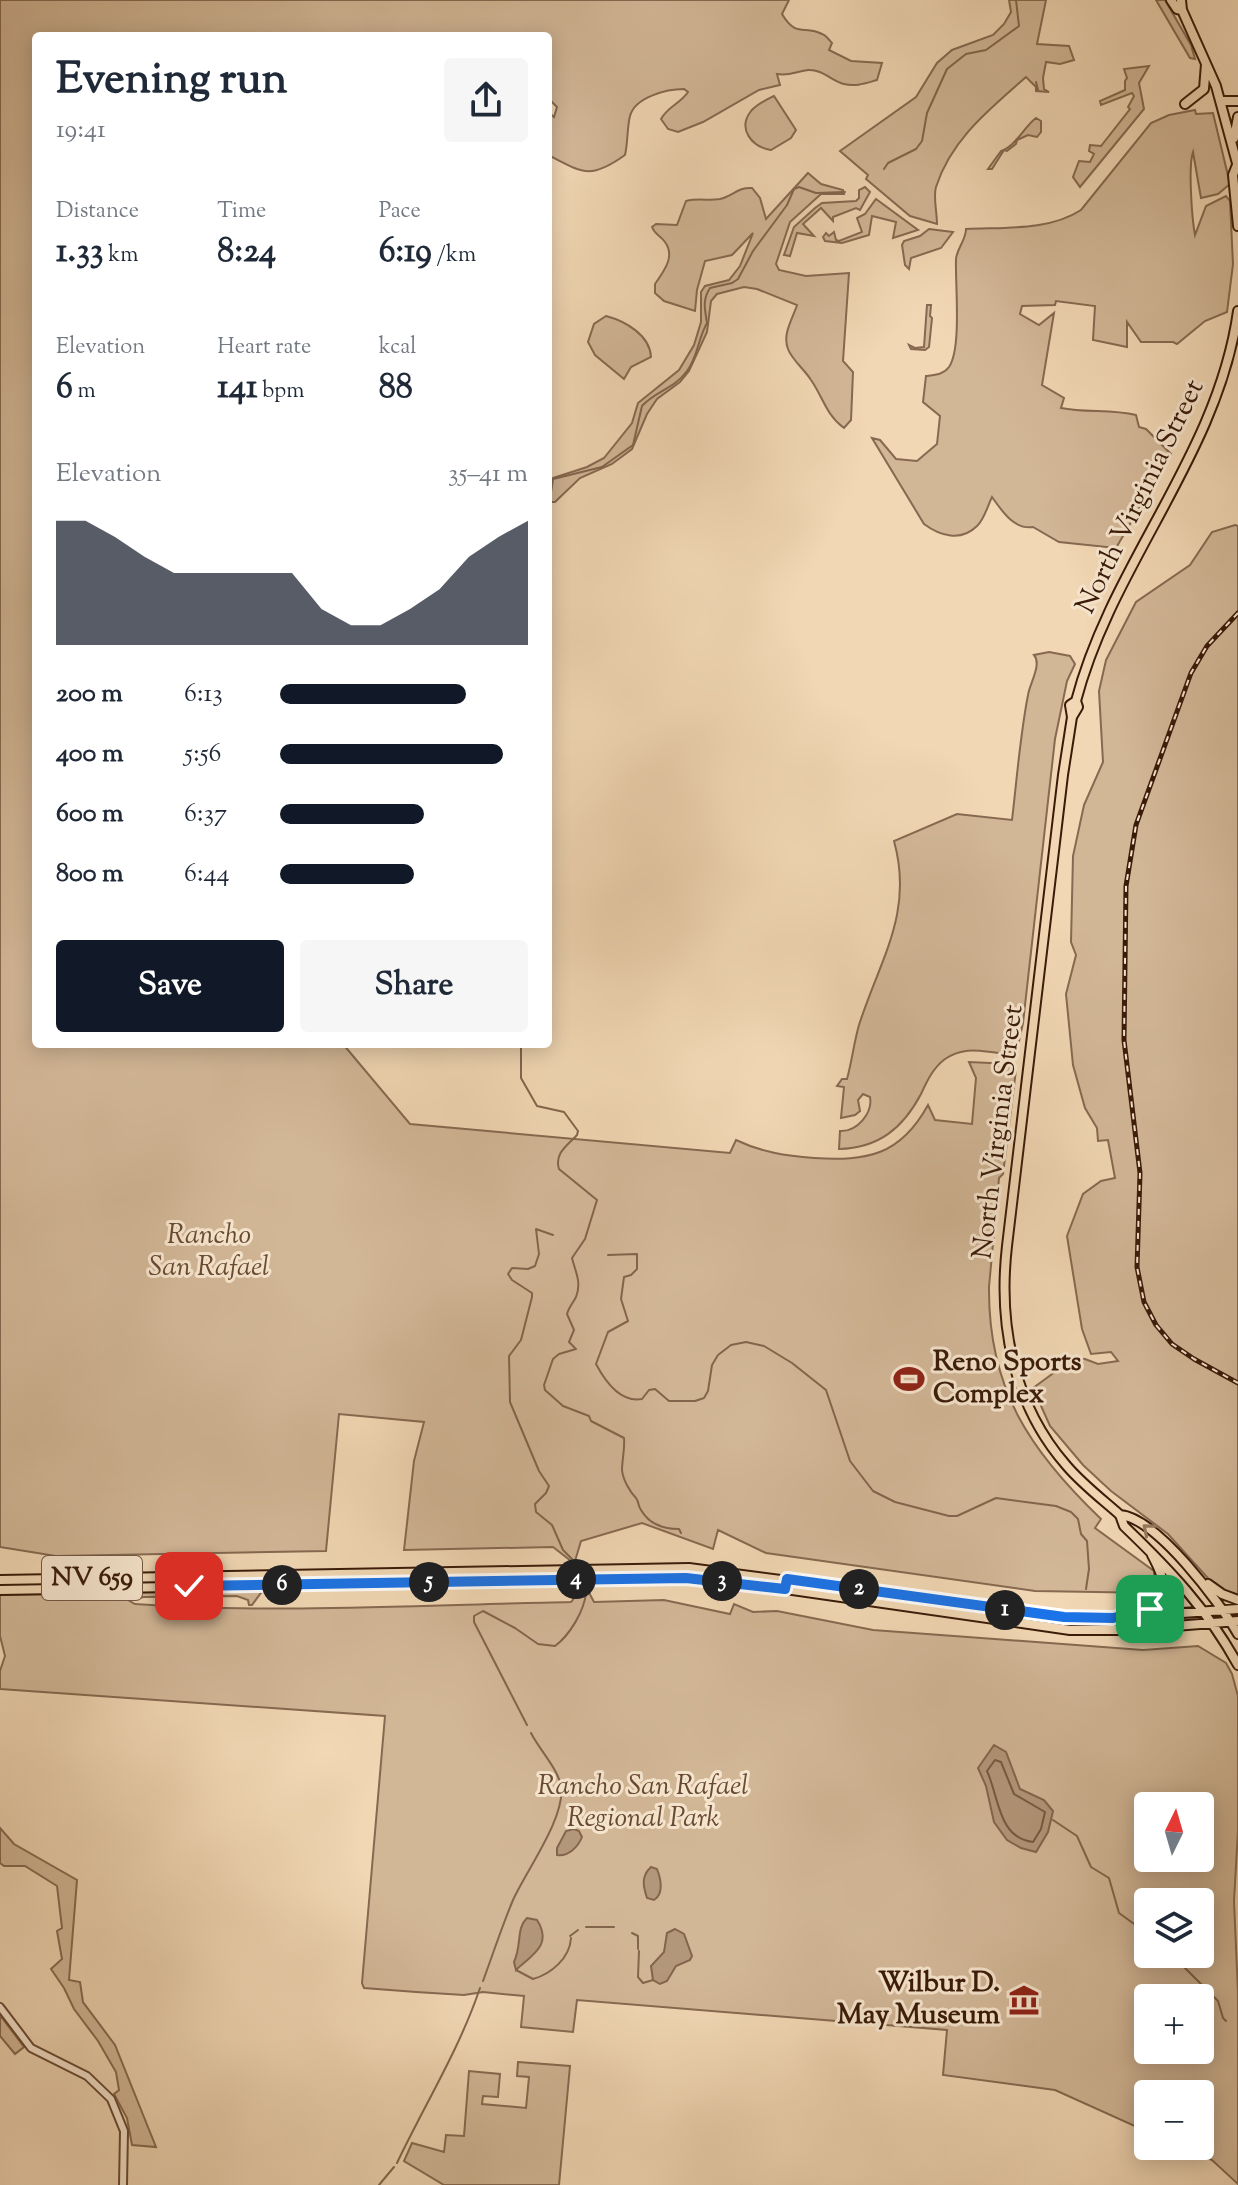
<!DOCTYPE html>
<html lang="en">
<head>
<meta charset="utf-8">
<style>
	:root { --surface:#fff; --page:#f6f6f7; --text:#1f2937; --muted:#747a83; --accent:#111827 }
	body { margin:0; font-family:"Sorts Mill Goudy",serif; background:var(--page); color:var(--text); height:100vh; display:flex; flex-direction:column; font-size:30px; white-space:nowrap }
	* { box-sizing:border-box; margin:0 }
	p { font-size:26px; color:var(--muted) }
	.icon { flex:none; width:44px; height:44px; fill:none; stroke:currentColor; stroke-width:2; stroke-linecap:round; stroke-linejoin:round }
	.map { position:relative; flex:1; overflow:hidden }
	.details { position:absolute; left:32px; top:32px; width:520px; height:1016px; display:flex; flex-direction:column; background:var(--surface); border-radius:8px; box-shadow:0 4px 20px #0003 }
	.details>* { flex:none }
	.needle { width:52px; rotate:5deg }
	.buttons { position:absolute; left:1134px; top:1792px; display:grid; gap:16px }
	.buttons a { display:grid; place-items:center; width:80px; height:80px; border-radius:8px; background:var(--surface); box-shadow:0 4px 20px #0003; font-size:40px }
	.pin { position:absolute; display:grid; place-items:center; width:68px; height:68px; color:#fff; margin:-34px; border-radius:16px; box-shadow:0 4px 12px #0006 }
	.km { position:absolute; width:40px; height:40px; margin:-20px; border-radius:50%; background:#222; color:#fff; font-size:22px; line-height:40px; text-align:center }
	.round { display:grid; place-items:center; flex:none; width:84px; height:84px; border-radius:8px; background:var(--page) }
	.summary { display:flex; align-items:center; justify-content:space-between; height:136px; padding:0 24px }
	h1 { font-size:44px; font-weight:700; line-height:60px }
	.stats { display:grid; grid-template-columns:repeat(3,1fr); gap:12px; height:136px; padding:8px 24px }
	.stats div { display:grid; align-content:center }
	.stats b { font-size:34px; font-weight:700 }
	.stats small { font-size:22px; font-weight:400 }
	.stats p { font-size:22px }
	.chart { height:224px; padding:16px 24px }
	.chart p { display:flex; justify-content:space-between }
	.chart svg { width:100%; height:144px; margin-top:8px; fill:var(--accent); opacity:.7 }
	.action { display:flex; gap:16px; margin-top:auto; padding:16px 24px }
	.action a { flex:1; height:92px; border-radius:8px; background:var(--accent); color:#fff; font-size:32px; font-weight:700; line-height:92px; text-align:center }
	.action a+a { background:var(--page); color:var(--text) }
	ul { padding:0 24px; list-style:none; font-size:26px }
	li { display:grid; grid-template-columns:128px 96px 1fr; align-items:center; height:60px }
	li i { height:20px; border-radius:10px; background:var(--accent) }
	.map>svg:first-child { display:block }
	.green { fill:#d2b797; stroke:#866950; stroke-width:2; fill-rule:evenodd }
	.water { fill:#b3977a; stroke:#83654c; stroke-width:2 }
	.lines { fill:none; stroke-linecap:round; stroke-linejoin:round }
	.shore { stroke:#765941; stroke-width:2 }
	.stream { stroke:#83654c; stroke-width:2 }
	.minor-casing { stroke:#684a33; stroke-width:10 }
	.major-casing { stroke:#3a1b08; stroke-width:12 }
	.minor { stroke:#f6e5ce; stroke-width:6 }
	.major { stroke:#f1d7b4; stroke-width:8 }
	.rail-casing { stroke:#3a1b08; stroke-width:5 }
	.rail { stroke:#f6e5ce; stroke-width:2; stroke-dasharray:6; stroke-linecap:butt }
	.oneway { stroke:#96795e }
	.route-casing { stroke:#fff; stroke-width:16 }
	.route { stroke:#1a73e8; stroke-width:10 }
	.labels { text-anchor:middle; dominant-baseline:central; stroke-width:6; stroke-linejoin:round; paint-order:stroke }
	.shield { fill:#f6e5ce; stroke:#725843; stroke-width:2 }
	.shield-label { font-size:26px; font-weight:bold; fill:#3a1b08 }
	.street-label { font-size:28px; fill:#3a1b08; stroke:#f6e5ce }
	.park-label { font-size:28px; font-style:italic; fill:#684a33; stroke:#f6e5ce }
	.poi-label { font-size:28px; font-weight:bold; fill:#3a1b08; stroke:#f6e5ce; text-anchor:start }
</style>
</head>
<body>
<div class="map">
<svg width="1238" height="2185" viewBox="0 0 1238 2185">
	<rect width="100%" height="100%" fill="#f1d7b4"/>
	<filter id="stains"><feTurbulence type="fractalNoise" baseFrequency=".0025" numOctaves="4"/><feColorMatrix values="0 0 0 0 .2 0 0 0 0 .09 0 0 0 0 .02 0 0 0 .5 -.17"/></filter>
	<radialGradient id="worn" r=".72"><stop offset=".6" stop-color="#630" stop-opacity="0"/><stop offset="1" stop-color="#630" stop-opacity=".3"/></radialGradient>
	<path class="green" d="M 0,0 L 789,0 L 782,14 C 796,38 805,25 822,34 C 826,35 829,40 832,43 L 829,50 L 851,61 L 882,63 L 877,80 C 866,83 856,87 844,84 C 832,81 822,69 808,70 C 794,72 790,76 777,74 L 780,85 L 759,90 L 703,122 L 678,132 L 668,129 L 661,119 C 668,106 680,104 688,92 L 684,89 C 667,89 635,97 630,116 C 627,128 628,142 625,155 C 590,180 583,173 548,155 L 548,112 L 554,117 L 557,107 L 548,98 L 548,36 L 36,36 L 36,1044 L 343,1044 L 410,1124 L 730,1153 L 736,1140 C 761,1152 786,1156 814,1158 C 867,1161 900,1156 928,1105 L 935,1120 L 972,1124 L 976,1078 L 969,1062 L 1012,1064 L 1016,1070 L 1003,1174 L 999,1178 L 989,1287 C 988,1389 1030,1451 1101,1519 L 1095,1528 L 1154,1571 L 1155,1593 L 1035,1591 L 766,1553 L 718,1530 L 713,1549 L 642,1523 L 581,1541 L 575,1561 L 571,1561 L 553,1547 L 404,1550 L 414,1461 L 424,1422 L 339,1414 L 326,1551 L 56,1556 L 0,1547 Z
		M 1009,0 L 1046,0 L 1037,44 L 1069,46 L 1074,60 L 1060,64 L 1046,62 L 1043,78 L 1044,89 L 1049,92 L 1036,91 L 1036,87 L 1026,77 C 991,108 951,139 936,187 C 933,197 937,212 937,224 L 910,216 L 866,179 L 868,175 L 840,151 L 916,97 L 937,63 L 952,50 L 993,35 L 1004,24 L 1011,12 Z
		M 1156,0 L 1165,0 L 1191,45 L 1195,59 L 1190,58 Z
		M 1149,66 L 1139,83 L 1144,109 L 1080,187 L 1073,177 L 1079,161 L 1090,162 L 1094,154 L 1089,151 L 1090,145 L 1101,146 L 1130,109 L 1128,107 L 1134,96 L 1132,93 L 1101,105 L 1100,101 L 1125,90 L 1125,81 L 1127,78 L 1124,69 Z
		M 774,96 L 796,130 L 791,138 L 771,150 C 752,147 737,129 751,111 C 757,104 766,100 774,96 Z
		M 1195,110 L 1196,114 L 1213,113 L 1230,184 L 1218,194 L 1201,198 L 1193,152 C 1188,166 1192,219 1195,235 L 1206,206 L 1226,196 L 1230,201 L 1233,264 L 1227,312 L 1205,321 L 1177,344 L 1173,342 L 1141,342 L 1127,322 L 1127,347 L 1093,340 L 1095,306 L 1056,301 L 1055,305 L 1022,306 L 1020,314 L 1039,325 L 1054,313 L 1042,385 L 1064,398 L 1061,408 C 1086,413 1111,409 1136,415 L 1139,427 L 1146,429 L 1171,454 L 1116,548 L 1059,542 L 1033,527 C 1014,530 1002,511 992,497 C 988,505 984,520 977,526 C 961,542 940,536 924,524 L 872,438 L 880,440 L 896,459 L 917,461 L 937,444 L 940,416 L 923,402 L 926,376 C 934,375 943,375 949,367 C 962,348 955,283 956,259 C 957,248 966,240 966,229 C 1004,227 1049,231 1081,210 L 1151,123 L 1169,115 Z
		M 1036,118 L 1041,121 L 1041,132 L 1037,137 L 1028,135 L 1017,140 L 1016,144 L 1007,151 L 1004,150 L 992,169 L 988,169 L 1001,151 C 1015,147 1024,127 1036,118 Z
		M 808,173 L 821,184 L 843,190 L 844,194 L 821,194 L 790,222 L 776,264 L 779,270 L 806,276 L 849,273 L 843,361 L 853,372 L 851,420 L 844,428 C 826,415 823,397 811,380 C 805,370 792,360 788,349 C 782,334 793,318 797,305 L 757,289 L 744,287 L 717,294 L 711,301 L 707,332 L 689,371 L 680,382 L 657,399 L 647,414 L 632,449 L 612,464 L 580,478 L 555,502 L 548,502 L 550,479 L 587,467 L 604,458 L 632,423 L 638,403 L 679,370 L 694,345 L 701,322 L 701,292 L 705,286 L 729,280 L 740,266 L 753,233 L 732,255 L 705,261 L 697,290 L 695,311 L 664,301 L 655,293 L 655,284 C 663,272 676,257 665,242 C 660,235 655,235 652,227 L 656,224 L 677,225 L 686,201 C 698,198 709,201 720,199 C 733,196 738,187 752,188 L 760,198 L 766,219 Z
		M 865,187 L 870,192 L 860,210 L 856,208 L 833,217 L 833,221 L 821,208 L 803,224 L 814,236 L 797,233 L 790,256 L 784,255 L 794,227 L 815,208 L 822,203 L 856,201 L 859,198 L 859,190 Z
		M 876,199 L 918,230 L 893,238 L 896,222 L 872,216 L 869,235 L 842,243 L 825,241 L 823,237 L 826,233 L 829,236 L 834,232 L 836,240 L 839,241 L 862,232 L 857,218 L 865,214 Z
		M 929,229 L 953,232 L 941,248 L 911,258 L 909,269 L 905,265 L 902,245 L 904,241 L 920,236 Z
		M 927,305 L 931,305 L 930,316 L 932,318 L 929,347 L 925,350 L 911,349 L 909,345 L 915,348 L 924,347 Z
		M 606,316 C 625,321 650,335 651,357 L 631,367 L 624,379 L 595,355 L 588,342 L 594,324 Z
		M 1235,525 L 1238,526 L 1238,1597 L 1215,1586 L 1168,1534 L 1111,1491 L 1083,1465 L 1050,1426 L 1033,1388 L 1074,1358 L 1085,1359 L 1098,1364 L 1118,1361 L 1111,1352 L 1091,1354 L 1082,1329 L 1067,1236 L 1083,1194 L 1101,1181 L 1115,1178 L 1108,1140 L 1098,1141 L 1097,1128 L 1085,1108 L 1073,1065 L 1066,994 L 1076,955 L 1071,942 L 1073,856 L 1084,805 L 1103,762 L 1099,691 L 1106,660 L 1136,602 L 1190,565 L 1212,532 Z
		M 1049,652 L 1070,656 L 1075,664 L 1067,681 L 1055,739 L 1023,1023 L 1017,1050 C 996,1060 973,1040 945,1059 C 933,1068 927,1081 921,1094 C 903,1128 879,1148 839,1149 L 840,1131 C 857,1132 873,1113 870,1097 L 863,1094 L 858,1100 L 860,1111 L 855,1115 L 841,1118 L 844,1087 L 837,1086 L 842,1079 L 847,1079 C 852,1061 854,1042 859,1025 C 880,959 914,913 894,841 L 957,814 L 1012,820 C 1017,778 1020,736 1028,695 C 1030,683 1042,664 1034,655 Z
		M 583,1587 L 586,1587 L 594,1602 L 664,1600 L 730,1614 L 734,1604 L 753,1612 L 777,1611 L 873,1630 L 1143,1650 L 1198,1646 L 1226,1663 L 1232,1674 L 1238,1696 L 1238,1831 L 1234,1901 L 1238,1992 L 1238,2184 L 1212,2160 L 1180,2146 L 1200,2146 L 1200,2094 L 1148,2094 L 1148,2132 L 1055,2090 L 943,2075 L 947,2030 L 577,2000 L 573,2032 L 521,2027 L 524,1996 L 483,1992 L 464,1995 L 416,1992 L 364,1988 L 362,1983 L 385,1716 L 0,1689 L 0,1671 L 5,1656 L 0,1636 L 0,1595 L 263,1590 L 252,1605 L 249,1605 L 248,1600 L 237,1596 L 144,1597 L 128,1600 L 135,1604 C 280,1614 426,1605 571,1602 ZM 1148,1806 L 1200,1806 L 1200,1858 L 1148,1858 ZM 1148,1902 L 1200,1902 L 1200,1954 L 1148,1954 ZM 1148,1998 L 1200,1998 L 1200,2050 L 1148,2050 Z
		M 0,1828 L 14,1844 L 77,1880 L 69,1980 L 80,1982 L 83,2002 L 115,2045 L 156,2147 L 132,2145 L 127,2118 L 114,2094 L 119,2090 L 116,2072 L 98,2041 L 74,2009 L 64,1988 L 51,1969 L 62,1959 L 57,1931 L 62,1928 L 57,1886 L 25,1866 L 4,1866 L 0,1863 Z
		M 0,2015 L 24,2047 L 15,2054 L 0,2036 Z
		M 518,2062 L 570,2066 L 559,2185 L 444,2185 L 404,2161 L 412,2143 L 444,2152 L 446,2135 L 464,2136 L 469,2071 L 500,2074 L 498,2097 L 483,2096 L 482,2104 L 526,2108 L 529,2077 L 517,2076 Z"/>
	<path class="water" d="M 994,1745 L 1006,1752 L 1020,1789 L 1044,1800 L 1053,1811 L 1048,1832 L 1036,1852 L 1021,1848 L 1007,1840 L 994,1822 L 986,1786 L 978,1768 Z
		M 574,1829 L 579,1831 L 582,1837 C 578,1847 568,1857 557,1855 L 557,1848 L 566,1831 Z
		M 651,1867 L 657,1869 C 661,1879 664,1894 654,1900 L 647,1898 C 643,1886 641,1876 651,1867 Z
		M 527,1918 L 537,1920 C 553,1945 532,1955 516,1970 L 514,1962 C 522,1945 516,1928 527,1918 Z
		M 675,1929 L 684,1934 L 692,1956 L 690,1960 L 676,1966 L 667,1981 L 660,1984 L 653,1980 L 651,1966 L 664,1952 L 667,1933 Z"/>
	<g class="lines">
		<path class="shore" d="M 995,1760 L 1001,1762 L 1014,1794 L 1045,1812 L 1041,1829 L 1033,1842 C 998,1838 999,1797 987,1771 Z"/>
		<path class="stream" d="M 1036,82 L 1038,90
			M 884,169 L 888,163 L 916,149 L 922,141 L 927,113 L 947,69 L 966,54 L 986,50 L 1019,26 L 1016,0
			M 548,512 L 553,479 L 602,467 L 633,445 L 642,406 C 655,391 674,389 687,371 C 698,357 698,338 707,323 C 705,310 702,300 710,288 L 732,283 L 738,279 L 753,251 L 787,205 L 794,189 L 799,187 L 816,193 L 845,192
			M 521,1044 L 521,1078 L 537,1106 L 564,1112 L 578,1131 L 577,1135 C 568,1145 554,1153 559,1169 L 597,1200 L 585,1239 L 572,1258 C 575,1271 582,1282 576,1297 C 573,1303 569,1307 567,1314 L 574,1330 L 569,1342 L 576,1349 L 559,1354 L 553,1359 L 544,1385 L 545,1390 L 563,1406 L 589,1416 L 591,1421 L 624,1438 C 625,1450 622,1460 622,1470 C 623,1480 630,1492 636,1498 C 640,1504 637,1504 641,1510 C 649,1524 664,1529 679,1529 L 681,1533
			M 553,1235 L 536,1229 L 539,1254 L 535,1266 L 528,1269 L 512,1268 L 508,1274 L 512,1280 L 532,1293 L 532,1297 L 521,1340 L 509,1356 L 510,1402 L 539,1471 L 549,1486 L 546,1493 L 535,1504 L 536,1512 L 552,1525 L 563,1550 L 573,1560
			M 608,1255 L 637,1254 L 637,1269 L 631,1275 L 624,1277 L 621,1299 L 628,1321 L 608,1332 L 596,1364 C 605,1381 620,1403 642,1399 L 649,1390 L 655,1389 L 669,1401 L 695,1401 L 704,1398 L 708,1391 L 712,1365 L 718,1355 L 731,1345 L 746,1342 L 764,1346 L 792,1363 L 826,1390 L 850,1461 L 873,1491 L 895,1502 L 949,1516 L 957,1516 L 996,1498 L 1056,1506 L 1071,1512 L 1078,1519 L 1081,1534 L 1087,1541 L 1089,1569 L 1086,1589
			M 527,1725 L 474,1622 L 474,1616 L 483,1611 L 515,1628 L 538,1644 L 555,1646 C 570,1635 584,1611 586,1593
			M 1053,1820 L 1077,1836 L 1091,1867 L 1109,1878 L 1119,1913 L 1148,1934
			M 586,1927 L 614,1927
			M 632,1933 L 638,1936 L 638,1949
			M 570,1936 L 578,1930
			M 639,1951 L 638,1977 L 643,1983 L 653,1980
			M 1167,1954 L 1181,1964 L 1218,2001 L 1223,2018 L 1226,2021
			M 516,1970 L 533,1979 C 551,1974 570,1958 571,1938
			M 483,1981 C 493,1954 502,1926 513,1900 C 526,1871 566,1817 561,1786 C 558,1769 539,1749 531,1733
			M 397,2163 C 425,2104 459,2050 480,1988
			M 379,2185 L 394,2167"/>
		<g class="minor-casing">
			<path id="minor" d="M 0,2007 L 31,2048 L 87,2076 L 111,2099 L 124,2131 L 123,2185"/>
		</g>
		<g class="major-casing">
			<path id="major" d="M 1171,0 L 1177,9 L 1182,10
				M 1181,0 L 1182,10 L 1216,86 L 1238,167
				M 1221,101 L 1238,101
				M 1185,104 L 1204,89 L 1206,64
				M 1234,138 L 1238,117
				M 1237,165 L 1233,175 L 1238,226
				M 1076,701 L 1078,707 L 1072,717 L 1063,775 L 1007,1246 C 998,1324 1013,1404 1066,1465 C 1082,1484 1102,1499 1120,1515 L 1124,1526 C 1169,1569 1208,1610 1238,1665
				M 1072,717 L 1070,705 L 1076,701 C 1112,563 1218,455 1238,311
				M 1120,1515 C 1157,1518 1220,1603 1238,1634
				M 0,1580 L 689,1568 L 1064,1617 L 1113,1618 L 1238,1609
				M 1208,1584 L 1222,1594 L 1238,1600
				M 0,1590 L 686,1578 L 750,1584 L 1070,1630 L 1125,1630 L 1238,1621
				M 1139,1613 C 1174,1602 1165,1579 1152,1555"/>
		</g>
		<use href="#minor" class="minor"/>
		<use href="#major" class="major"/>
		<g class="rail-casing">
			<path id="rail" d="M 1238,613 L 1207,646 L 1191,673 L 1136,825 L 1126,886 L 1124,1040 L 1140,1173 L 1137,1267 L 1144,1302 L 1156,1325 L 1172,1344 L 1194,1359 L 1238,1383"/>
		</g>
		<use href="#rail" class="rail"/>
	</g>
	<defs><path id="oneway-chevron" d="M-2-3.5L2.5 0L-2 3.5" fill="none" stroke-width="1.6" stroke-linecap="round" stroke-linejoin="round" transform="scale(2)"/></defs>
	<use class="oneway" href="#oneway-chevron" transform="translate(1148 1529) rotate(-140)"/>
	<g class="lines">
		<g class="route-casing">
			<path id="route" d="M 189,1586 L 686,1578 L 785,1589 L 787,1579 L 1064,1617 L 1113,1618 L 1150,1609"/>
		</g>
		<use href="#route" class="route"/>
	</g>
	<defs>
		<g id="stadium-bare" transform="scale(2.4)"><path d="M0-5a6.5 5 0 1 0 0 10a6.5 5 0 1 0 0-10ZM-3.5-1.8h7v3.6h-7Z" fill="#8f2418" stroke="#f6e5ce" stroke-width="2.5" paint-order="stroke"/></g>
		<g id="museum-bare" transform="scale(2.4)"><path d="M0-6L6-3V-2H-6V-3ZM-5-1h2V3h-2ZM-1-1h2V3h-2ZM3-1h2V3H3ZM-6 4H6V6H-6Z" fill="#8f2418" stroke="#f6e5ce" stroke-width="2.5" paint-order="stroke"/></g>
	</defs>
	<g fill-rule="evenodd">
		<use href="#stadium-bare" x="909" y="1379"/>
		<use href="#museum-bare" x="1024" y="2000"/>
	</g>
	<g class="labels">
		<rect class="shield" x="42" y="1556" width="100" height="44" rx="6"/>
		<g class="shield-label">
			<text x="92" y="1578">NV 659</text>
		</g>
		<g class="street-label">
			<text transform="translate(1141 497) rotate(-64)">North Virginia Street</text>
			<text transform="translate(999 1132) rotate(-83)">North Virginia Street</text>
		</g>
		<g class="park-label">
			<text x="209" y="1236">Rancho<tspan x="209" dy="32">San Rafael</tspan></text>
			<text x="643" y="1787">Rancho San Rafael<tspan x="643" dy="32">Regional Park</tspan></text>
		</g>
		<g class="poi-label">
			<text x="933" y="1363">Reno Sports<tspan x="933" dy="32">Complex</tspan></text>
			<text x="1000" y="1984" text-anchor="end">Wilbur D.<tspan x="1000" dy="32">May Museum</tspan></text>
		</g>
	</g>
	<rect width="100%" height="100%" filter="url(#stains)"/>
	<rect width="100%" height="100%" fill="url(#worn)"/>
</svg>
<div class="buttons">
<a><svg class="needle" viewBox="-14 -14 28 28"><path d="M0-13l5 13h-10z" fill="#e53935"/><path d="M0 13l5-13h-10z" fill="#747a83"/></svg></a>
<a><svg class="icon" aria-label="layers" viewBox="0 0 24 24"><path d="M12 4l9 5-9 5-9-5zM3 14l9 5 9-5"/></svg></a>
<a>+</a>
<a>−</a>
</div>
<div class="pin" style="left:1150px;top:1609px;background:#1e9e55"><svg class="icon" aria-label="arrive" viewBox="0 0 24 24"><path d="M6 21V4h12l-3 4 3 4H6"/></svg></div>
<div class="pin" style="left:189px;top:1586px;background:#d93025"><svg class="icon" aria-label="check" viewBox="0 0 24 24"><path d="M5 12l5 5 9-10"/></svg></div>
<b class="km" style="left:1005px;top:1610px">1</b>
<b class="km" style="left:859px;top:1589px">2</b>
<b class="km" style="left:722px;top:1581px">3</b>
<b class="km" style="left:576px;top:1579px">4</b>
<b class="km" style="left:429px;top:1582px">5</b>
<b class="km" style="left:282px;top:1585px">6</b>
<section class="details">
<div class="summary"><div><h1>Evening run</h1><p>19:41</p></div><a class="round"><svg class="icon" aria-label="share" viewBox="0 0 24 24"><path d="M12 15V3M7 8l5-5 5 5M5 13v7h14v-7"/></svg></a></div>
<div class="stats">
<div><p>Distance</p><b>1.33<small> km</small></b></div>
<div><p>Time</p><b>8:24</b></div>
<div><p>Pace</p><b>6:19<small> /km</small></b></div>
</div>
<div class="stats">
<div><p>Elevation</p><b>6<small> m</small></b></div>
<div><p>Heart rate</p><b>141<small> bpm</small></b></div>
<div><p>kcal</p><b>88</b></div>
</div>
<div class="chart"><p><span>Elevation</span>35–41 m</p>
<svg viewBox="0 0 160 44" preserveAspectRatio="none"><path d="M0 44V6L10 6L20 11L30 17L40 22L50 22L60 22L70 22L80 22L90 33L100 38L110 38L120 33L130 27L140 17L150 11L160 6V44z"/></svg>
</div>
<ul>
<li><b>200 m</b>6:13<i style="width:75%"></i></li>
<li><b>400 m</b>5:56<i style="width:90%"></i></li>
<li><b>600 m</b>6:37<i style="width:58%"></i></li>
<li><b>800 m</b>6:44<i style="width:54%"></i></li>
</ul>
<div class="action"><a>Save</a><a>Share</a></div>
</section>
</div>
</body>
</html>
